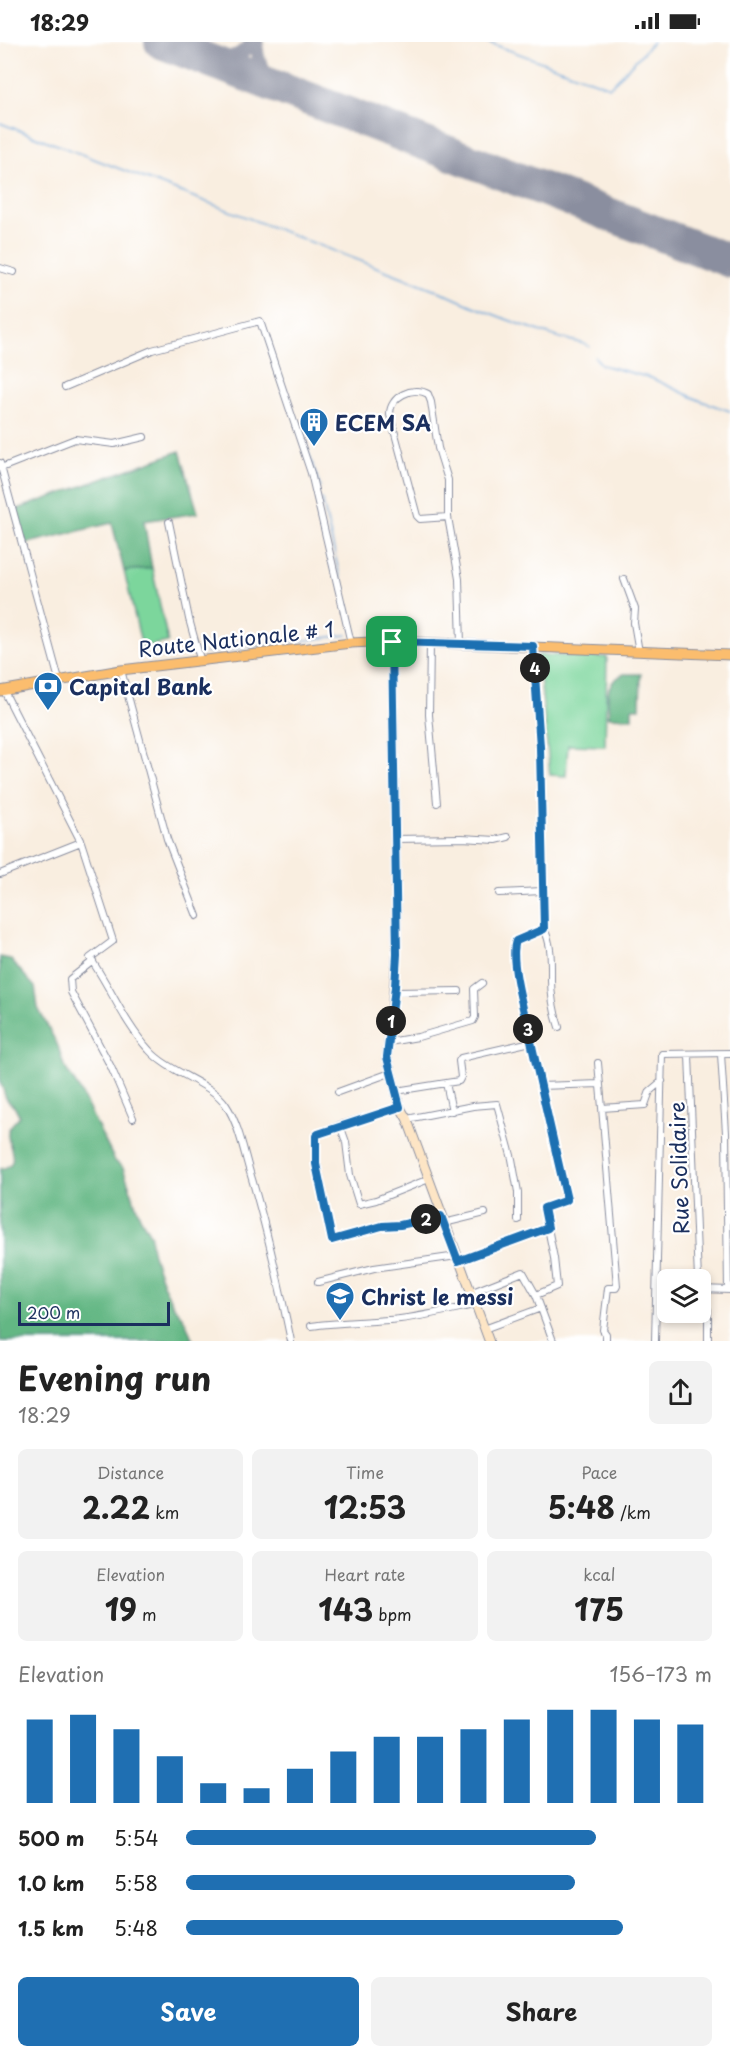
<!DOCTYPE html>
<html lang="en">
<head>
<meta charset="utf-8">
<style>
	:root { --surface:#fff; --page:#f2f2f2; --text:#222; --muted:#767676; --accent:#1f6fb2 }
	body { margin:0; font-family:"Playpen Sans",sans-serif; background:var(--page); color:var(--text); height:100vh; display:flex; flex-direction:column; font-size:22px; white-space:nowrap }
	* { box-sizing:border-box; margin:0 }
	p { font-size:20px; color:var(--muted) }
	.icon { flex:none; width:33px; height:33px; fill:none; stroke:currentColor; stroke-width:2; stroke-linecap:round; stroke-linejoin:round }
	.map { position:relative; height:1299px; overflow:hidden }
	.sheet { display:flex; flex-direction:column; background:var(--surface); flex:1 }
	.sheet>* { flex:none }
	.controls { position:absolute; left:657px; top:1227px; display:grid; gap:12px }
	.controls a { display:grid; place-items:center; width:54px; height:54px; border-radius:9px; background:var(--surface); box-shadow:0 3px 9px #0003; font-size:30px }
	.scale { position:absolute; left:18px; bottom:15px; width:152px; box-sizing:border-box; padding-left:6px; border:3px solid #1b2f5e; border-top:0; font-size:16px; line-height:21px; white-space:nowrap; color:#1b2f5e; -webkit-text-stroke:4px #fff; paint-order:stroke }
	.pin { position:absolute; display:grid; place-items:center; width:51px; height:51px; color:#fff; margin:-26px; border-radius:12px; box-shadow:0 3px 9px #0006 }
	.km { position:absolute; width:30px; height:30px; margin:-15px; border-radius:50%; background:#222; color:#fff; font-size:16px; line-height:30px; text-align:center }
	.round { display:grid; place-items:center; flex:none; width:63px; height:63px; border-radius:9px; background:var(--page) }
	.summary { display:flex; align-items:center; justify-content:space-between; height:102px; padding:0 18px }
	h1 { font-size:33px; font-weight:700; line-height:45px }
	.stats { display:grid; grid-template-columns:repeat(3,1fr); gap:9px; height:102px; padding:6px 18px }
	.stats div { display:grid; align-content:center; border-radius:9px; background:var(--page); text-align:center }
	.stats b { font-size:30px; font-weight:700 }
	.stats small { font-size:16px; font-weight:400 }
	.stats p { font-size:16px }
	.chart { height:168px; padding:12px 18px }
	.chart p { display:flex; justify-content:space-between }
	.chart svg { width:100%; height:108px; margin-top:6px; stroke:var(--accent); stroke-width:6 }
	.action { display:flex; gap:12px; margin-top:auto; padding:12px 18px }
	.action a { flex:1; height:69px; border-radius:9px; background:var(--accent); color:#fff; font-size:24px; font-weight:700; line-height:69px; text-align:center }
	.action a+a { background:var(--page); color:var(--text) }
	ul { padding:0 18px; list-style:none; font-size:20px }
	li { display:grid; grid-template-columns:96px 72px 1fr; align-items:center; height:45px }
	li i { height:15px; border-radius:8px; background:var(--accent) }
	.status { display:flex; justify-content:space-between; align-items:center; height:42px; padding:0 30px; background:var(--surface); direction:ltr }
	.status svg { height:16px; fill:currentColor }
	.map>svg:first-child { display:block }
	.green { fill:#7bd69c; stroke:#4b827d; stroke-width:1.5 }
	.forest { fill:#64b784; stroke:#407371; stroke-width:1.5 }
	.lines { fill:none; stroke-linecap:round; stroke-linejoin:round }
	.stream { stroke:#66a2d7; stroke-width:1.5 }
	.taxiway { stroke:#8a8e9f; stroke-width:14 }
	.runway { stroke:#8a8e9f; stroke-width:34 }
	.street-casing { stroke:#8a8e9f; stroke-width:8 }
	.secondary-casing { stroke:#8a8e9f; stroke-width:10 }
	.primary-casing { stroke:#8a8e9f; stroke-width:11 }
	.street { stroke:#fff; stroke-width:6 }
	.secondary { stroke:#fde5c5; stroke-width:8 }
	.primary { stroke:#fbbd6e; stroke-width:9 }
	.route-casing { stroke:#fff; stroke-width:12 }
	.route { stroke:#1f6fb2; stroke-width:8 }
	.labels { text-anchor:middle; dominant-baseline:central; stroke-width:4.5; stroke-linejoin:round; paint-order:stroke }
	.poi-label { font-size:21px; font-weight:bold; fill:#1b2f5e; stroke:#fff; text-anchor:start }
	.street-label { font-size:21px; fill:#1b2f5e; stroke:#fff }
</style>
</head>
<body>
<div class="status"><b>18:29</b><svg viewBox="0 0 49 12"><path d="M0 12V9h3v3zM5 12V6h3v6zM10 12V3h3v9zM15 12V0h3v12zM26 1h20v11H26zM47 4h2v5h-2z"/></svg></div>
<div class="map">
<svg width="730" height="1299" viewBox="0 0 730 1299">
	<rect width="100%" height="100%" fill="#fff"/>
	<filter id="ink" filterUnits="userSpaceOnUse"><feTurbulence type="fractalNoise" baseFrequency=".0167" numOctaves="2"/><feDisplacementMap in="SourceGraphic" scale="12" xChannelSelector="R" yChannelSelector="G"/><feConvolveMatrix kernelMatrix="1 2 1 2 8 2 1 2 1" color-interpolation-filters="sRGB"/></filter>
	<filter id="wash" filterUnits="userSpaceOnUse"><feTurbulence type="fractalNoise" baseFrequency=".008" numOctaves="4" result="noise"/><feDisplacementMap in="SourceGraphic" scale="24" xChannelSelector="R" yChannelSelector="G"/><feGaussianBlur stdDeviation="1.35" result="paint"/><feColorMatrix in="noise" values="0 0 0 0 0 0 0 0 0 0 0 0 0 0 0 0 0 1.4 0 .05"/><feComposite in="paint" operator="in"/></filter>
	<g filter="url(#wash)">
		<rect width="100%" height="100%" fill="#f9eee0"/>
		<path class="green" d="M 152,526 L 168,600 L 142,605 L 124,529 Z
			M 539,613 L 607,615 L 605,704 L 568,703 L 566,734 L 550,733 L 540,634 L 544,631 L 542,626 L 539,626 L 537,615 Z"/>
		<path class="forest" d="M 180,409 L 198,471 L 144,479 L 152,526 L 124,529 L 112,481 L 24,502 L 15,468 Z
			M 624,632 L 641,632 L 640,666 L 632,666 L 632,676 L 609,675 C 608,654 603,642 624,632 Z
			M 0,915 L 10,917 L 35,945 L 38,966 L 58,1004 L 64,1024 L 79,1047 L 115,1119 L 123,1126 L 140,1175 L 151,1194 C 148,1207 167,1254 175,1266 C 177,1270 182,1273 184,1277 C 188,1284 190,1292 193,1299 L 0,1299 L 0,1127 C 24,1123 6,1103 8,1090 C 10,1082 16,1080 19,1074 C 17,1064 11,1064 6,1056 C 3,1051 4,1046 0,1041 Z"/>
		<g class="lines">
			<path class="stream" d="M 487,0 L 610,45 L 653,0
				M 0,81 L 439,249 C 476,267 515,281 554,294 C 566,299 580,298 590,305
				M 595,315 L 602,323 L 651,336 L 701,359 L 730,369
				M 298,379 L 320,445
				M 322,457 L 343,548
				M 346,561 L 355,592
				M 291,600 L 347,593
				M 205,611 L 281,601"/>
			<path class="taxiway" d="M 257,0 C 255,21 267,36 283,47
				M 205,17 C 224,18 240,17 253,0"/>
			<path class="runway" d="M 161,0 L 730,219"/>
		</g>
	</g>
	<g filter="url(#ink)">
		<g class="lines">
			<g class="street-casing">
				<path id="street" d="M 0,226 L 14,230
					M 65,345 L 152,308 L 260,279 L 311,431 L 351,601
					M 0,421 L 59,638
					M 1,426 L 75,397 L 114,402 L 144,395
					M 448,475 L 420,477 L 417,474 L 390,373 C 389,355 413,343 428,352 L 431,360 L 438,406 L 448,438 L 448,475 L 459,537 L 461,602
					M 169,480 L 189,577 L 200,617
					M 624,537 L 635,567 L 634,581 L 639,610
					M 430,601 L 429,673 L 437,761
					M 533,604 L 540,705 L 544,887 C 552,902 551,921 551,938 C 551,955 554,970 559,985
					M 121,628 L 167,797 L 197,874
					M 4,649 L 81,800 L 113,899 L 90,916 C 111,946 124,981 149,1008 C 169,1031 212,1041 226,1063 C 238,1081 243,1106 249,1127 C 266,1183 279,1241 291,1299
					M 394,797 L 462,796 L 496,798 L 508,795
					M 0,832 L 81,800
					M 499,851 L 542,849
					M 544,887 L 516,899 C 509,916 524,970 529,990 C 541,1046 554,1102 567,1158 L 544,1166 L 554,1216 L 557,1244 L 536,1253 L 553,1299
					M 93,919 L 70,937 L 71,950 L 111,1025 L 133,1076
					M 395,950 L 459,949
					M 389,1000 L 418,995 L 473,979 L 475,975 L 474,947 L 482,941
					M 721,1012 L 726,1091 L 728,1248
					M 689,1013 L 698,1238
					M 598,1021 L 602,1066
					M 446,1041 L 452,1069
					M 540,1044 L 600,1042
					M 396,1049 L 459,1039 L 461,1035 L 459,1019 L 461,1016 L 531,1000
					M 338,1050 L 390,1031
					M 400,1065 L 340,1083 L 316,1094 L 317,1122 L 332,1198 L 383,1184 L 400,1183 L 441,1174
					M 407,1077 L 473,1064 L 497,1062 L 512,1117 L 518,1150 L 518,1178
					M 340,1083 L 346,1100 L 350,1133 L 359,1162 L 376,1158 L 429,1137
					M 444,1181 L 485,1171
					M 458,1219 L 548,1186
					M 318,1240 L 374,1226 L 457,1214
					M 657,1245 L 668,1246
					M 700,1247 L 730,1248
					M 470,1251 L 523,1230 L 536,1253
					M 311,1284 C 341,1280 371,1280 400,1277 C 425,1274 450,1268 474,1263
					M 484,1287 L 541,1266
					M 606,1299 L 606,1292 L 603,1288 L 608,1246 L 616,1246 L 617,1244 L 602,1066 L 645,1063 L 650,1049 L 662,1039
					M 655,1299 L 662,1012 L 730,1011
					M 708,1299 L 708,1268"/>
			</g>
			<g class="secondary-casing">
				<path id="secondary" d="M 392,599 L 397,911 L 387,1015 L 400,1065 L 407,1077 L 489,1299"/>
			</g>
			<g class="primary-casing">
				<path id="primary" d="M 0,649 L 121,628 L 351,601 L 392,599 L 461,602 L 730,613"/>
			</g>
			<use href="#street" class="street"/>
			<use href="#secondary" class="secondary"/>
			<use href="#primary" class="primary"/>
		</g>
	</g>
	<g class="lines" filter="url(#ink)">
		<g class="route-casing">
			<path id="route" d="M 392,600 L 533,604 L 540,705 L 544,887 L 516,899 C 509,917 524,970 529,990 C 541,1046 554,1102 567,1158 L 544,1166 L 548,1186 L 458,1219 L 441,1174 L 400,1183 L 382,1184 L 332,1198 L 316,1122 L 316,1094 L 318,1092 L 400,1065 L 387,1015 L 395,945 L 397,912 Z"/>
		</g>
		<use href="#route" class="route"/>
	</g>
	<defs>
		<g id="building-pin" transform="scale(1.5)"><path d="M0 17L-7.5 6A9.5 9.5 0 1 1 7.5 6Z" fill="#1f6fb2" stroke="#fff"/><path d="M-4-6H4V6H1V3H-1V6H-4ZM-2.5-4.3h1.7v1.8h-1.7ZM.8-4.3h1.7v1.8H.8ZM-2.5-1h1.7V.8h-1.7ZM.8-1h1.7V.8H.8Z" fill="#fff"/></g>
		<g id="bank-pin" transform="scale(1.5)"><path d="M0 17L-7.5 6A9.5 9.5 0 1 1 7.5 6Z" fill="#1f6fb2" stroke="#fff"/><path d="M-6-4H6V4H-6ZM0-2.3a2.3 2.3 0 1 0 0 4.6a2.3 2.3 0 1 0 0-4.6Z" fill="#fff"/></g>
		<g id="school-pin" transform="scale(1.5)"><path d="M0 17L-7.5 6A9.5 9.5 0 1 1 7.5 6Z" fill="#1f6fb2" stroke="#fff"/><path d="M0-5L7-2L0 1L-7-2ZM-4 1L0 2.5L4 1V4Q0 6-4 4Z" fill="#fff"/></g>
	</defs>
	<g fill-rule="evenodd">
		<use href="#building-pin" x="314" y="380"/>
		<use href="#bank-pin" x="48" y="644"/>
		<use href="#school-pin" x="340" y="1254"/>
	</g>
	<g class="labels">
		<g class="poi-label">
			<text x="335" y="380">ECEM SA</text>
			<text x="69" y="644">Capital Bank</text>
			<text x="361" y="1254">Christ le messi</text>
		</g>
		<g class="street-label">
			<text transform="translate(236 596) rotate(-6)">Route Nationale # 1</text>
			<text transform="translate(678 1126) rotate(-92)">Rue Solidaire</text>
		</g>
	</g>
</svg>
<div class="controls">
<a><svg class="icon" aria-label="layers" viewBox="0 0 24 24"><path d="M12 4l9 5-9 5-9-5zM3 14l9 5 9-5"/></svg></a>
</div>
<div class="scale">200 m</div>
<div class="pin" style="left:392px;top:600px;background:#1e9e55"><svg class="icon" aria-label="arrive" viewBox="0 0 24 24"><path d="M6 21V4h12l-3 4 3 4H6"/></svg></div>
<b class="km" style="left:391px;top:979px">1</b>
<b class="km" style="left:426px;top:1177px">2</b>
<b class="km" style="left:528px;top:987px">3</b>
<b class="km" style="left:535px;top:626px">4</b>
</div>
<section class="sheet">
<div class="summary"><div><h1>Evening run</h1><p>18:29</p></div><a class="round"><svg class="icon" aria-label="share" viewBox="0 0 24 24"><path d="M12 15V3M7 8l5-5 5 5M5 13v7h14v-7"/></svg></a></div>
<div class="stats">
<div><p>Distance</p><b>2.22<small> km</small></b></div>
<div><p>Time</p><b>12:53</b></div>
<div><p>Pace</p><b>5:48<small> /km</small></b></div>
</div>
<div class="stats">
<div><p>Elevation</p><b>19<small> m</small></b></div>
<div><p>Heart rate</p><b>143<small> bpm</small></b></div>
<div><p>kcal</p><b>175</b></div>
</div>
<div class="chart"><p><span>Elevation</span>156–173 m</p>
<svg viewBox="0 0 160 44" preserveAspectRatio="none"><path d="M5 44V10M15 44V8M25 44V14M35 44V25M45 44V36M55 44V38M65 44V30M75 44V23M85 44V17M95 44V17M105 44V14M115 44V10M125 44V6M135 44V6M145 44V10M155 44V12"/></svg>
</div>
<ul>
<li><b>500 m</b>5:54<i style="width:78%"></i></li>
<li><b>1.0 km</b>5:58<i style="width:74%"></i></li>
<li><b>1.5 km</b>5:48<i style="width:83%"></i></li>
</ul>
<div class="action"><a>Save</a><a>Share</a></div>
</section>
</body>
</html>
